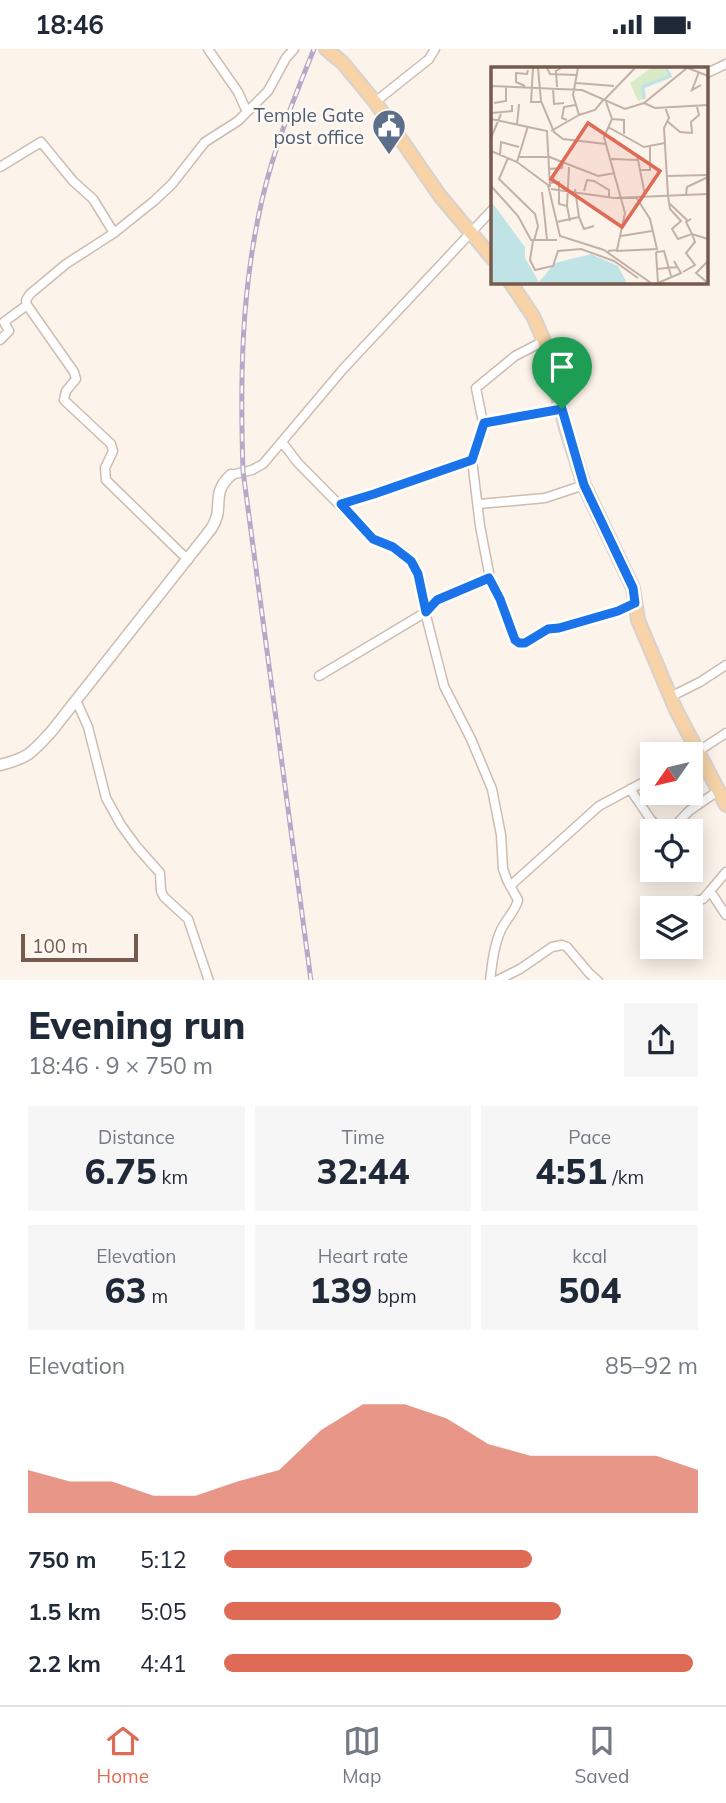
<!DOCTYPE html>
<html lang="en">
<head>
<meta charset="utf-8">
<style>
	:root { --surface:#fff; --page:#f6f6f7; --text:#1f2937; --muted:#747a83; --line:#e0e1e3; --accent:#df6b57 }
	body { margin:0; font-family:Mulish,sans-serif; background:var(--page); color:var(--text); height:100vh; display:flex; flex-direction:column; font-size:26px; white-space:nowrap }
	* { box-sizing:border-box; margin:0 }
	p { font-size:23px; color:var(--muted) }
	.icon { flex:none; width:38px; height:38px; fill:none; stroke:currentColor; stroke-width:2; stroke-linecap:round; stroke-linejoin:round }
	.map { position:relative; height:931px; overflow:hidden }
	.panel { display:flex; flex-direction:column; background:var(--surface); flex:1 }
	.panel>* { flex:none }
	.needle { width:46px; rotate:236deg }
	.controls { position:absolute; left:640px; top:693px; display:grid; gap:14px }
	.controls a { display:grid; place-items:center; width:63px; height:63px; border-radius:0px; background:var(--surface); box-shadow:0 4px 18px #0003; font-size:35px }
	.scale { position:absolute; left:21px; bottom:18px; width:117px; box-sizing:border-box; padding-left:7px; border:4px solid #775a4e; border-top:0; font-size:19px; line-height:24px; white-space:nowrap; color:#775a4e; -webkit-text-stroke:5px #fef8f2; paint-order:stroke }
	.pin { position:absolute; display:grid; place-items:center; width:60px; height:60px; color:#fff; margin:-72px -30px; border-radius:50% 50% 50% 0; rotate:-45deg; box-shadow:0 0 7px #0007 }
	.pin .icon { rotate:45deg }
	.round { display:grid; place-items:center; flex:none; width:74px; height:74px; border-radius:0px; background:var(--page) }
	.summary { display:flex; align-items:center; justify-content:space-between; height:119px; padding:0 28px }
	h1 { font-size:38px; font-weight:800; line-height:52px }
	.stats { display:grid; grid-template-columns:repeat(3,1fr); gap:10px; height:119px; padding:7px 28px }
	.stats div { display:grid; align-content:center; border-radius:0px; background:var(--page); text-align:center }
	.stats b { font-size:35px; font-weight:800 }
	.stats small { font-size:19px; font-weight:400 }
	.stats p { font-size:19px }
	.chart { height:196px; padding:14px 28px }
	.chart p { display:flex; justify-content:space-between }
	.chart svg { width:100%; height:126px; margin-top:7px; fill:var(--accent); opacity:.7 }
	ul { padding:0 28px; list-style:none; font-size:23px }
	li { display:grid; grid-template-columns:112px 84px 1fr; align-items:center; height:52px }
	li i { height:18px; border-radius:9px; background:var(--accent) }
	.status { display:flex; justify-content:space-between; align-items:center; height:49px; padding:0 35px; background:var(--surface); direction:ltr }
	.status svg { height:19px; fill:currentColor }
	.tab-bar { display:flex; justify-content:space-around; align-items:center; height:98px; border-top:2px solid var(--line); background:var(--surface); font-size:19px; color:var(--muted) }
	.tab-bar a { display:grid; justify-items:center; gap:4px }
	.tab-bar .selected { color:var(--accent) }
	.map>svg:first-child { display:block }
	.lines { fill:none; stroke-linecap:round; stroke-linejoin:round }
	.minor-casing { stroke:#cebcb0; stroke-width:11 }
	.tertiary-casing { stroke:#cebcb0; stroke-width:13 }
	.primary-casing { stroke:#d9d1cd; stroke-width:16 }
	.minor { stroke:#fff; stroke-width:8 }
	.tertiary { stroke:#fff; stroke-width:10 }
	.primary { stroke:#f7d3a7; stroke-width:12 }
	.rail-casing { stroke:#b6a8c7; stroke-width:5 }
	.rail { stroke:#fef8f2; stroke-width:2.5; stroke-dasharray:8; stroke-linecap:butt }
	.route-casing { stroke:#fff; stroke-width:14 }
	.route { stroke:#1a73e8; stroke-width:9 }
	.labels { text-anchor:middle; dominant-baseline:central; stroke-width:5; stroke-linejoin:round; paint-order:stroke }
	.service-label { font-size:19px; fill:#4e5e75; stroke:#fef8f2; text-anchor:end }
	.inset-river { fill:none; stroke:#c0e3e5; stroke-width:3.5 }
	.inset-road { fill:none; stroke:#c3b1a7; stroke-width:2 }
	.view { fill:#df6b57; fill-opacity:0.15; stroke:#df6b57; stroke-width:3.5 }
	.inset-edge { fill:none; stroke:#775a4e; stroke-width:3.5 }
</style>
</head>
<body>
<div class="status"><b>18:46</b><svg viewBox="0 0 49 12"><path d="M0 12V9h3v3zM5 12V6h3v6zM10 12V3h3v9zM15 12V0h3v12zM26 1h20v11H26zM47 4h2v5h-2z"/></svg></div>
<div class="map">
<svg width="726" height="932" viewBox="0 0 726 932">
	<rect width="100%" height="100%" fill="#fcf4eb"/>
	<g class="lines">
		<g class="minor-casing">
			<path id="minor" d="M 208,0 L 238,43 L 247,63
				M 707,24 L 726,15
				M 375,53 L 429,10 L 435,0
				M 0,118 L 41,93 L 73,132 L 93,150 L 114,184
				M 27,256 L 74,323 L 76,330 L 66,342 L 64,351 L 111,395 L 113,402 L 105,419 L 106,431 L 188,511
				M 0,291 L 9,282 L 4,273 L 27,256 L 26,251 L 30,245 L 66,215 L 114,184 L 154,152 L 172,135 L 205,93 L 238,72 L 268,42 L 286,9 L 294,0
				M 544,292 L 515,307 L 476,339 L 483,374 L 472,411 L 480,477 L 490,529 L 500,550 L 515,591 L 519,594 L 525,594 L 548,580 L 559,579 L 617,562 L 635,554
				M 483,374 L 562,360
				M 282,393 L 298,414 L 373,490 L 393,498 L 405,505 L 411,512 L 418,525 L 422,551 L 444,637 L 471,690 L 492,740 L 501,786 L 503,820 L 507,831 L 518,851 C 515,863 506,870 501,881 C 494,896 492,915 490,932
				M 231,426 L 252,421 L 263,415 L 344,319 L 493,160
				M 341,455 L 374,445 L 472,411
				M 479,455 L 545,449 L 584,436
				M 319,627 L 426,563 L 437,551 L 490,529
				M 670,648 L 700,633 L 726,616
				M 76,651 L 88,678 L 106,749 L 121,776 L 137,798 L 160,824 L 161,842 L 164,848 L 188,870 L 209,932
				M 691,707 L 726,684
				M 630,740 L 651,771 L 662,782
				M 670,782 L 689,762 L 718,742
				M 726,823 L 710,842 L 726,866
				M 510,837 L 599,757 L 653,728
				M 675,859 L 703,850 L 710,842
				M 496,932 L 520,920 L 552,898 L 562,896 L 567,898 L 589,924 L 598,932"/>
		</g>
		<g class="tertiary-casing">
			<path id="tertiary" d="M 0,716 C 28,709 32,704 51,683 L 211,480 C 226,458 209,446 231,426"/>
		</g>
		<g class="primary-casing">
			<path id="primary" d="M 326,0 L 343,14 L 375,53 L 440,147 L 493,210
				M 510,233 L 533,267 L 544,292 L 566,379 L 584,436 L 633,539 L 638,571 L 676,661 L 726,756"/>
		</g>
		<use href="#minor" class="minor"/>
		<use href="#tertiary" class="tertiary"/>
		<use href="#primary" class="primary"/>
		<g class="rail-casing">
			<path id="rail" d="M 311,932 L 243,422 C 240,331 241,241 262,151 C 274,99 294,49 314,0"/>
		</g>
		<use href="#rail" class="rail"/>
	</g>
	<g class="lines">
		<g class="route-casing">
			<path id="route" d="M 562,360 L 584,436 L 633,539 L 635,554 L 618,562 L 559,579 L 548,580 L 525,594 L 519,594 L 515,591 L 500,550 L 489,529 L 437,551 L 426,563 L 418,525 L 411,512 L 393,498 L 373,490 L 341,455 L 374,445 L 472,411 L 484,374 Z"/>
		</g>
		<use href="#route" class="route"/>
	</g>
	<defs>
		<g id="civic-pin" transform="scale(1.75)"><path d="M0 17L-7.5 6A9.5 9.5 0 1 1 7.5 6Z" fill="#5c6f8a" stroke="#fef8f2"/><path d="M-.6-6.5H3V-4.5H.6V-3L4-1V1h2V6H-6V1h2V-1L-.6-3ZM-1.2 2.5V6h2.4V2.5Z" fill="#fff"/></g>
	</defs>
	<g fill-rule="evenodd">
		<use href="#civic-pin" x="389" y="77"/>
	</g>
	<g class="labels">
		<g class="service-label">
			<text x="364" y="66">Temple Gate<tspan x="364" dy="22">post office</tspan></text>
		</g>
	</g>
	<g transform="translate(491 18)">
		<rect width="217" height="217" fill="#fcf4eb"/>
		<path d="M 160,1 L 173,1 L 176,9 L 151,20 L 152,32 L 147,34 L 139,16 Z" fill="#d9eac9"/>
		<path d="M 0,134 L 34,180 L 34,191 L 48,215 L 64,196 L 100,187 L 127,199 L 136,216 L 0,216 Z" fill="#c0e3e5"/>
		<path class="inset-river" d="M 153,32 L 152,20 L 179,9 L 175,1"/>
		<path class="inset-road" d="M 42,1 L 40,35 L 50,35M 47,1 L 50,34 L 63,65 L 72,72 L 115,77M 56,1 L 59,7 L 86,8M 87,1 L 82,28 L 88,48 L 104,43 L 113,32M 197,1 L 217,9M 208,5 L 201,23 L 210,18M 85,16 L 123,19M 0,19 L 91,23 L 134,42 L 153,36 L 196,1M 34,19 L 25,15 L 25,6 L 36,7 L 37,3M 66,20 L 65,4 L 70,1M 62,21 L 63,37 L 73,36M 114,32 L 144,1M 115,35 L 121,52 L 113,70 L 134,146 L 126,183 L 117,184M 3,36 L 15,34 L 15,20M 153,36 L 164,41 L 217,38M 174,40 L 178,51 L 173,61 L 177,129M 1,46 L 21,44 L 21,38M 0,52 L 56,64 L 59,120M 121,52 L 133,53 L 133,67M 76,53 L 71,51 L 73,40 L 84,38M 176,54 L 189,65 L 201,66 L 200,55 L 208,48 L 206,40M 26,58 L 28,37M 117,60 L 153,80 L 174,76M 60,64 L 88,48M 0,71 L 10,47M 0,84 L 26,95 L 57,118 L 69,169 L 113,183 L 160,216M 9,88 L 10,75 L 28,80M 146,88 L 154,128M 56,89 L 107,109 L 124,106M 28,90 L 56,90M 17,91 L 8,112 L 44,147 L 47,159 L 43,174M 120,92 L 148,93M 26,95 L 37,59M 57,102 L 71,101 L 72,94M 149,103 L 159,103 L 159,80M 176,109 L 217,108M 58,116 L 68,115 L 68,137 L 76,139 L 79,154M 0,119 L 27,149 L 40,173 L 66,173M 60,122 L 123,131 L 217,127M 84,122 L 88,150M 93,124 L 96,113 L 103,114 L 118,123 L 118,131M 51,125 L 56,173M 195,127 L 196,120 L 217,110M 177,129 L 179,142 L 190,154 L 181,162 L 187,172 L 201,167 L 195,155 L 200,152M 178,136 L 197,154M 76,139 L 78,100M 66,155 L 88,150 L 93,162 L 103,159M 130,169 L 161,164M 42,174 L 39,193 L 44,203 L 62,199 L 67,184 L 90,182 L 123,194 L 147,211M 125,184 L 166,182 L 159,152 L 145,130M 165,185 L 167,216 L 190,206 L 183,194M 165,185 L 173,184 L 180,209M 165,202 L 187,200M 192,205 L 204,198 L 195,186 L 204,175 L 201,167 L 217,172M 217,216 L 205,206 L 217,194"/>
		<path class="view" d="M 97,56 L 169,104 L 131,160 L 60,112 Z"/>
		<rect width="217" height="217" class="inset-edge"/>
	</g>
</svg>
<div class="controls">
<a><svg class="needle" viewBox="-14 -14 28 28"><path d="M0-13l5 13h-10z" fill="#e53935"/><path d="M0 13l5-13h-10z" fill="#747a83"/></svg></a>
<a><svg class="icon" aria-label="locate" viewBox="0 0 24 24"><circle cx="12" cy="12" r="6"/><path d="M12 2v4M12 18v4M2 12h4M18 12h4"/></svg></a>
<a><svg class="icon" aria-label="layers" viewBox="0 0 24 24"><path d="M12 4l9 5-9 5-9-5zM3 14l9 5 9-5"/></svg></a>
</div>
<div class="scale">100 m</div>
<div class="pin" style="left:562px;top:360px;background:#1e9e55"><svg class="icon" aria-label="arrive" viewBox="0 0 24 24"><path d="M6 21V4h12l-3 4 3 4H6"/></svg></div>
</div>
<section class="panel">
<div class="summary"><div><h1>Evening run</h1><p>18:46 · 9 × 750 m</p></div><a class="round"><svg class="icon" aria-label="share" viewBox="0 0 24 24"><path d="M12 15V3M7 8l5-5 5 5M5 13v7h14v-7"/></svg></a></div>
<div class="stats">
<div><p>Distance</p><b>6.75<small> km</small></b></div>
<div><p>Time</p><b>32:44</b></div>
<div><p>Pace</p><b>4:51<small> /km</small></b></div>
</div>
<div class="stats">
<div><p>Elevation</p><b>63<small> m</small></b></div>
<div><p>Heart rate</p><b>139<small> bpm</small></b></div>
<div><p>kcal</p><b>504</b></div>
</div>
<div class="chart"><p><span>Elevation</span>85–92 m</p>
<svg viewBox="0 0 160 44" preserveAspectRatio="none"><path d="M0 44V29L10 33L20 33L30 38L40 38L50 33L60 29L70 15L80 6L90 6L100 11L110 20L120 24L130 24L140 24L150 24L160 29V44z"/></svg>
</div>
<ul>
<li><b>750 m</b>5:12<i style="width:65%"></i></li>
<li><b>1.5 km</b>5:05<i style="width:71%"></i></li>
<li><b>2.2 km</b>4:41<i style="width:99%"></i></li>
</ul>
</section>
<nav class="tab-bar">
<a class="selected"><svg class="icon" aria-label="home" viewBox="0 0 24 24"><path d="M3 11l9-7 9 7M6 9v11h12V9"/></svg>Home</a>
<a><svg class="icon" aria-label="map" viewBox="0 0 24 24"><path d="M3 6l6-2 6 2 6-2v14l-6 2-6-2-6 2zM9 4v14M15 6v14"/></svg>Map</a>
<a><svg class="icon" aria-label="saved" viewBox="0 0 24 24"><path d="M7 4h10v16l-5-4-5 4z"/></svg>Saved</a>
</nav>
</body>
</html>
